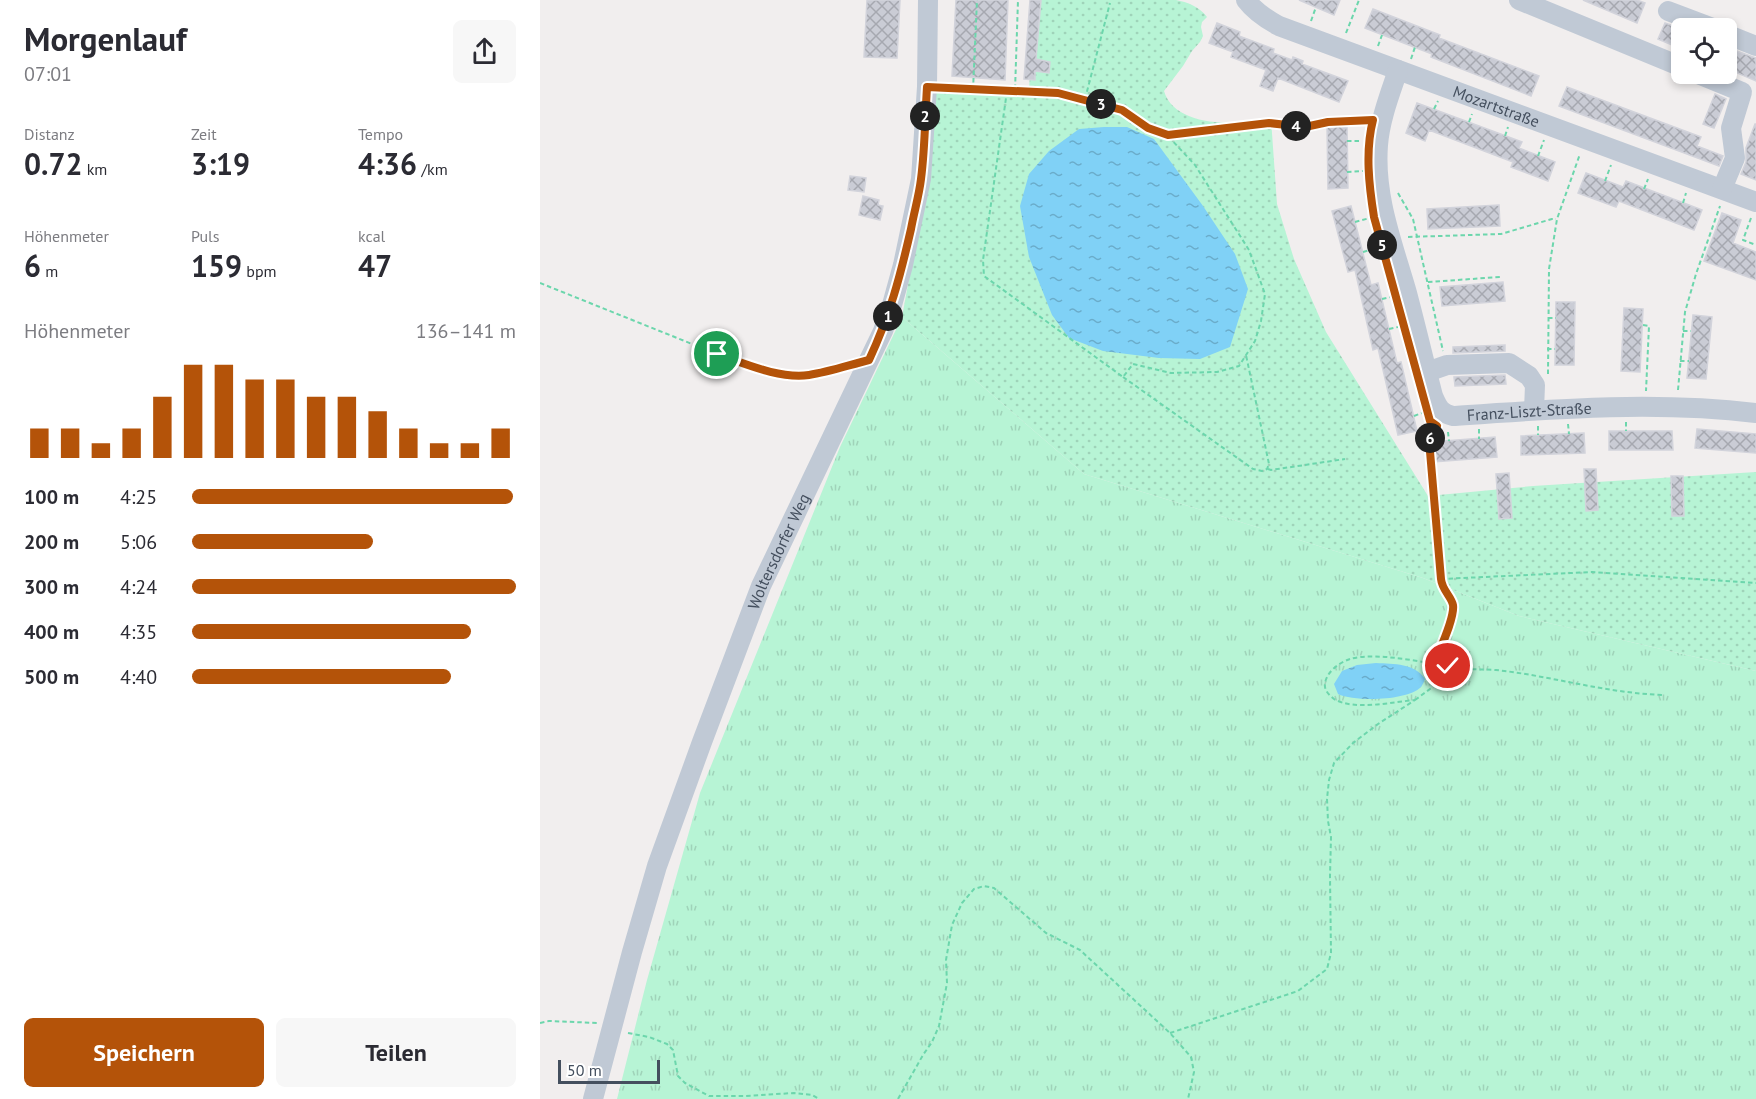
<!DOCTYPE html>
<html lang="de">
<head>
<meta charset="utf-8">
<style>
	:root { --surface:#fff; --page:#f7f7f7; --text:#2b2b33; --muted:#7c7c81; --accent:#b45309 }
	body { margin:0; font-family:"PT Sans",sans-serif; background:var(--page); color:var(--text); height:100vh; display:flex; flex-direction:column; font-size:22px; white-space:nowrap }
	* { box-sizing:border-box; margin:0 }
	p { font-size:20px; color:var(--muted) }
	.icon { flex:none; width:33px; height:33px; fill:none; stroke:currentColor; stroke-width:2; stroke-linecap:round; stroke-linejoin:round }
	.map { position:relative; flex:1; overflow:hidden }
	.panel { display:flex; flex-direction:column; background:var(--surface); width:540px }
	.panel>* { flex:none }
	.controls { position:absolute; left:1131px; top:18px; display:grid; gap:12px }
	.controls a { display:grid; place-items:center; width:66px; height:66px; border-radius:9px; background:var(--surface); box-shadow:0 3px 9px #0003; font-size:30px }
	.scale { position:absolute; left:18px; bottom:15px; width:102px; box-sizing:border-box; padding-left:6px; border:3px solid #444f5e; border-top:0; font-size:16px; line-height:21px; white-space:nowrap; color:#444f5e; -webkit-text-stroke:4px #fff; paint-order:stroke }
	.pin { position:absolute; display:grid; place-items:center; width:51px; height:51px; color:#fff; margin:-26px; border:3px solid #fff; border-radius:50%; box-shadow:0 2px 6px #0007 }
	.km { position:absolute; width:30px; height:30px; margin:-15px; border-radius:50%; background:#222; color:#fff; font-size:16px; line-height:30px; text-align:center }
	.round { display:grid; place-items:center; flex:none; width:63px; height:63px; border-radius:9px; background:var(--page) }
	.head { display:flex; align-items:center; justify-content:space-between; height:102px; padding:0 24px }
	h1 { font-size:33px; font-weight:800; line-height:45px }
	.metrics { display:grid; grid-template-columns:repeat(3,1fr); gap:9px; height:102px; padding:6px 24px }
	.metrics div { display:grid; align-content:center }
	.metrics b { font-size:30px; font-weight:800 }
	.metrics small { font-size:16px; font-weight:400 }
	.metrics p { font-size:16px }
	.chart { height:168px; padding:12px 24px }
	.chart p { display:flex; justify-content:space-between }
	.chart svg { width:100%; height:108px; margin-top:6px; stroke:var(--accent); stroke-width:6 }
	.action { display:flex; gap:12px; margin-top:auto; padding:12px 24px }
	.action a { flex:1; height:69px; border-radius:9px; background:var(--accent); color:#fff; font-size:24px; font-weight:800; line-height:69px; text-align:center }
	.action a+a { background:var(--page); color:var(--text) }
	ul { padding:0 24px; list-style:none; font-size:20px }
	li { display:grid; grid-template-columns:96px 72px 1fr; align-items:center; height:45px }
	li i { height:15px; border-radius:8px; background:var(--accent) }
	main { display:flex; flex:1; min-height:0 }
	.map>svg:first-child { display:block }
	.grass { fill:url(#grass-tufts) }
	.garden { fill:url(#garden-dots) }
	.water { fill:url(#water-ripples) }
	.building { fill:url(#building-cross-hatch); stroke:#d2d3db; stroke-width:1.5 }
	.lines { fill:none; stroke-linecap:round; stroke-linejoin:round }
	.path { stroke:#6cd6ac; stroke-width:2; stroke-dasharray:4.5 3; stroke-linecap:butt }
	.minor { stroke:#c0c9d5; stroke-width:20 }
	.route-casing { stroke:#fff; stroke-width:12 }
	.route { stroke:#b45309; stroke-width:8 }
	.labels { text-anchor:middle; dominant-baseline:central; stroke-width:4.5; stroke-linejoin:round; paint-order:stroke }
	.street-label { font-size:16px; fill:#444f5e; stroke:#fff }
</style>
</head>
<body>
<main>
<section class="panel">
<div class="head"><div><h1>Morgenlauf</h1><p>07:01</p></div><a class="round"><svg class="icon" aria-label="share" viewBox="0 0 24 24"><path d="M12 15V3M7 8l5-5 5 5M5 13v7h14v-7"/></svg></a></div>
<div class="metrics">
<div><p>Distanz</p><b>0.72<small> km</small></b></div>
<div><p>Zeit</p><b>3:19</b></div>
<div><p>Tempo</p><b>4:36<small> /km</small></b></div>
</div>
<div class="metrics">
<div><p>Höhenmeter</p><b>6<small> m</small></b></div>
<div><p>Puls</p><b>159<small> bpm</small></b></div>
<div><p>kcal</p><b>47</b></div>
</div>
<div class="chart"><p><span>Höhenmeter</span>136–141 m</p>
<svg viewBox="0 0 160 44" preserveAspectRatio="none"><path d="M5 44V32M15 44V32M25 44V38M35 44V32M45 44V19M55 44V6M65 44V6M75 44V12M85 44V12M95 44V19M105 44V19M115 44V25M125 44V32M135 44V38M145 44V38M155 44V32"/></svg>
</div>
<ul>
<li><b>100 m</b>4:25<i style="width:99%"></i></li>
<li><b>200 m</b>5:06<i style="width:56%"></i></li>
<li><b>300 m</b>4:24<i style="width:100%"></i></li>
<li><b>400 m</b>4:35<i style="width:86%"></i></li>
<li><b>500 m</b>4:40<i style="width:80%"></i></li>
</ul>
<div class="action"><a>Speichern</a><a>Teilen</a></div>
</section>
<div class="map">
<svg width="1216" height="1099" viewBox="0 0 1216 1099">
	<defs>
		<pattern id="grass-tufts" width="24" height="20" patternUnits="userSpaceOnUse" patternTransform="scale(1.5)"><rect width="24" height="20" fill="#b7f4d5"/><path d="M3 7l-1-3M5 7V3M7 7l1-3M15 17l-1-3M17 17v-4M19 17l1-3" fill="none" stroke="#9fd3b9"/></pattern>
		<pattern id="garden-dots" width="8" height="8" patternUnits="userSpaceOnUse" patternTransform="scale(1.5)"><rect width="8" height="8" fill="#b7f4d5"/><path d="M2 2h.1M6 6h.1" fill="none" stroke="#9fd3b9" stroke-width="1.8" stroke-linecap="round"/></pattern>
		<pattern id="water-ripples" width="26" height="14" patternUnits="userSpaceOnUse" patternTransform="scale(1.5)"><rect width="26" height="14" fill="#80d1f6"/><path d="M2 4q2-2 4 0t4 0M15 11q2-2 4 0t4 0" fill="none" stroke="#6aacca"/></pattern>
		<pattern id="building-cross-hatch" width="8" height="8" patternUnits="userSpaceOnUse" patternTransform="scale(1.5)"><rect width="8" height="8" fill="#caccd5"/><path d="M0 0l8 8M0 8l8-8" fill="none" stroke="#a6a8b0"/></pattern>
	</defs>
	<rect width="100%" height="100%" fill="#f1eeee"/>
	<path class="grass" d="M 362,317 L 544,474 L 883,578 L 979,616 L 1216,671 L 1216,1099 L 77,1099 L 107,980 L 160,793 L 300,447 Z"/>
	<path class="garden" d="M 495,0 L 636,0 C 647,2 660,7 667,17 L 662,22 L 661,27 L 663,36 L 660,42 L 652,51 L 643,66 L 624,91 C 635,129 701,125 731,119 L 737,204 L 754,259 L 786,332 L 888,496 L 993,486 L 1216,472 L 1216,671 L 979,616 L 883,578 L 544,474 L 362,317 L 383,203 L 387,87 L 433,90 L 489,89 Z"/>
	<path class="water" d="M 564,127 L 587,127 L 614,139 L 663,206 L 695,254 L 708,289 L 690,347 L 660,359 L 619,358 L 563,351 L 529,338 L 512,315 L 489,257 L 480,206 L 489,174 L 509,151 L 539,129 Z
		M 836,663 C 854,664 875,663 885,679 C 885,680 882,686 881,687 C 867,701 815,702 798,694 L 794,684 L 802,671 L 817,665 Z"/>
	<path class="building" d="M 327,0 L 360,0 L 357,58 L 324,57 Z
		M 416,0 L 468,0 L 465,80 L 412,76 Z
		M 490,0 L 501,0 L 496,59 L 510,62 L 509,73 L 495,71 L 495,80 L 484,79 Z
		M 759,0 L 800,0 L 794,15 Z
		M 1043,0 L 1097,0 L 1105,3 L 1097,23 Z
		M 833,9 L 900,35 L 899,38 L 999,76 L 991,96 L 891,57 L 892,54 L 825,28 Z
		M 677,23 L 700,32 L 699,36 L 734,49 L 733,53 L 752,60 L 753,57 L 763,61 L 762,64 L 808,81 L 799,102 L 738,78 L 733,91 L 720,86 L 726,70 L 691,57 L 693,52 L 669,43 Z
		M 1125,23 L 1142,29 L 1142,49 L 1118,39 Z
		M 1186,47 L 1216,58 L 1216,81 L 1186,68 Z
		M 1027,87 L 1161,137 L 1157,146 L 1183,156 L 1179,166 L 1019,106 Z
		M 1175,94 L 1186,99 L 1174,128 L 1163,124 Z
		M 877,103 L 982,142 L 979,148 L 1015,162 L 1008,181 L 971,167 L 973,162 L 889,130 L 885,141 L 866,133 Z
		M 807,124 L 808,188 L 788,189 L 787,125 Z
		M 1215,124 L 1216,124 L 1216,180 L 1201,174 L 1206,162 L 1206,148 Z
		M 1046,173 L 1083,187 L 1086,181 L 1162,210 L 1154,230 L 1079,201 L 1076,207 L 1038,193 Z
		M 310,176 L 326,178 L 324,192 L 308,190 Z
		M 323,196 L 339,200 L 338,205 L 343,206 L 340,220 L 319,215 Z
		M 959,205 L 960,226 L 888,229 L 887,209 Z
		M 811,206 L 831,285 L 838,283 L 857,363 L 861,362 L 877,431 L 858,435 L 838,348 L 833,350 L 815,270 L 808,272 L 792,211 Z
		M 1182,213 L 1201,220 L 1193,243 L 1216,252 L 1216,280 L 1164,261 Z
		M 963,282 L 965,301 L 902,306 L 900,287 Z
		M 1016,302 L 1035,302 L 1034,365 L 1015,365 Z
		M 1084,308 L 1103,309 L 1100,372 L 1081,371 Z
		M 1153,315 L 1172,317 L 1166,379 L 1147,378 Z
		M 965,345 L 965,351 L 913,353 L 913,347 Z
		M 965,375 L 966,384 L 915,386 L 914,377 Z
		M 1157,429 L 1216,434 L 1216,453 L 1155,448 Z
		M 1069,431 L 1132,431 L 1133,450 L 1069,450 Z
		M 1044,433 L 1045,453 L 981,455 L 981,436 Z
		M 955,437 L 957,457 L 893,462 L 892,442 Z
		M 1044,469 L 1056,469 L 1058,510 L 1046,511 Z
		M 969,473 L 972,518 L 959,519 L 956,474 Z
		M 1131,476 L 1143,476 L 1144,516 L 1132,516 Z"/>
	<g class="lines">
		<path class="path" d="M 771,21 L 776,7
			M 806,33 L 819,0
			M 838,46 L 842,35
			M 871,59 L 875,47
			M 402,88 L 475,91 L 478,0
			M 433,90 L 437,0
			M 467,91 L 443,260 L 444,276 L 583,377 L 593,364 L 631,373 L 677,372 L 699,366 L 715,341 L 721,321 L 725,294 L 709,250 L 655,165 L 628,136 L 608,128 L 583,110 L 518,93 L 475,91
			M 545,99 L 570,3
			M 894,109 L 898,101
			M 929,122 L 932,114
			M 628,136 L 729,123 L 765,127 L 788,122 L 825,121
			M 965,136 L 968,127
			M 807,141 L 822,141
			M 998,156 L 1004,140
			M 807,172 L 823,171
			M 1065,181 L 1071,165
			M 1104,189 L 1108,179
			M 858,193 L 873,219 L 903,351
			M 1143,203 L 1146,193
			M 1211,218 L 1203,240 L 1216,245
			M 815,222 L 830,218
			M 868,237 L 961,234 L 1012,219 L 1016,219
			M 823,252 L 838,248
			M 888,282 L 960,277
			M 0,283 L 177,354 L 222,369 L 246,375 L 268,375 L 309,365
			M 842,299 L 851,297
			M 1008,318 L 1016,318
			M 1103,325 L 1109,326 L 1106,391
			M 849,329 L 858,327
			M 1143,331 L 1151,331
			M 1007,349 L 1015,349
			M 1140,361 L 1149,361
			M 1008,374 L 1009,269 L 1017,219 L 1040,154
			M 583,377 L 713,469 L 722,471 L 727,469 L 729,464 L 706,355
			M 1138,390 L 1145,312 L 1156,274 L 1180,206
			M 874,416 L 882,413
			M 1086,422 L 1086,431
			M 1028,424 L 1029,434
			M 998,426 L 998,435
			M 939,429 L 939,439
			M 908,432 L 909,441
			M 728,469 L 731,470 L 805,459
			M 901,579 L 1052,572 L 1216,583
			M 894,664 L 912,615 L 913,603 L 901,586 L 889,440 L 896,427
			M 875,700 L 894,686 L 931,671
			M 0,1023 L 9,1021 L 57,1023
			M 88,1033 L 109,1037 L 127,1044 L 133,1050 L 138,1076 L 145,1083 L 169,1096 L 206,1096 L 254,1093 L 272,1095 L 279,1099
			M 630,1033 L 758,991 L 787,969 L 791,953 L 790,876 L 791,837 L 788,821 L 787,799 L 789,780 L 794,763 L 813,743 L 838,724 L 875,700 C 852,702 814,711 794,699 C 789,695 784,690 785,684 C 786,672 800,662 810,659 C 838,651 890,664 919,668 C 931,670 943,669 956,670 C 1012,676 1065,693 1123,695
			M 358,1099 L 383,1055 L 392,1042 L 399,1026 L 407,983 L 406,960 L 412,925 L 422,903 L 434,889 L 444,886 L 454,888 L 506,933 L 540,950 L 630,1033 L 651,1057 L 654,1072 L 648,1099"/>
		<g class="minor">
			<path id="s1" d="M 706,0 C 715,12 726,19 739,26 L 1216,202"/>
			<path d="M 979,0 L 1142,67"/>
			<path d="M 1128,11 L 1173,28"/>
			<path d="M 1186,34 L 1216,46"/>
			<path id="s2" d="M 858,70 C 850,94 840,119 838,145 C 834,197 853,244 867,293 C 876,327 884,361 893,396 C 898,407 900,413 913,416 C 1013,409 1116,401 1216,413"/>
			<path d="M 1158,74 L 1202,92 L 1191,128 L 1195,158 L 1182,189"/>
			<path d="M 887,372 L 907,365 L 969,363 L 989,376 L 995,385 L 994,410"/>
			<path id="s3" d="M 53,1099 L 92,952 L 117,866 L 162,742 L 221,586 L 329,360 L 343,331 L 352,305 L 363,265 L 381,179 L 387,87 L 388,0"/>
		</g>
	</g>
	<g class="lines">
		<g class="route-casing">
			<path id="route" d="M 177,354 C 206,364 239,379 269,375 C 289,372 309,365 329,360 C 350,315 360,277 371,229 C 374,212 379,196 381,179 C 385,149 385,117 387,87 L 518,93 L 582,110 L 608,128 L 628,135 L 729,123 L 765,127 L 788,122 L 833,120 C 825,151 829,186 834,217 L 890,421 L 897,426 L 889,440 L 901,579 C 902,590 911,596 913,605 C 915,618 899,651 894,664 L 908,666"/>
		</g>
		<use href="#route" class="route"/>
	</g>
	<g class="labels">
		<g class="street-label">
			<text stroke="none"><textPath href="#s1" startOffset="274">Mozartstraße</textPath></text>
			<text stroke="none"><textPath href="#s2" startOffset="442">Franz-Liszt-Straße</textPath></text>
			<text stroke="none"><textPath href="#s3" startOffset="579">Woltersdorfer Weg</textPath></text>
		</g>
	</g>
</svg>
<div class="controls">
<a><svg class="icon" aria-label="locate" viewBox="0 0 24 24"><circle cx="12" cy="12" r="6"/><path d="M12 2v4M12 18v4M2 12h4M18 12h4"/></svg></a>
</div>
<div class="scale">50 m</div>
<div class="pin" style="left:177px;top:354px;background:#1e9e55"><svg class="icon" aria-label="arrive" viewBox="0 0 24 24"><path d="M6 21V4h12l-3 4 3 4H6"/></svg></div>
<div class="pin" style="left:908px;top:666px;background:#d93025"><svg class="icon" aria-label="check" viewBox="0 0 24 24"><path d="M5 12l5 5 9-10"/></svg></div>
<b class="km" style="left:348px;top:316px">1</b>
<b class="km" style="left:385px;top:116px">2</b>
<b class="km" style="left:561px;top:104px">3</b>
<b class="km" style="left:756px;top:126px">4</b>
<b class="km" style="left:842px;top:245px">5</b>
<b class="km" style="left:890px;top:438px">6</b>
</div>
</main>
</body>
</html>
